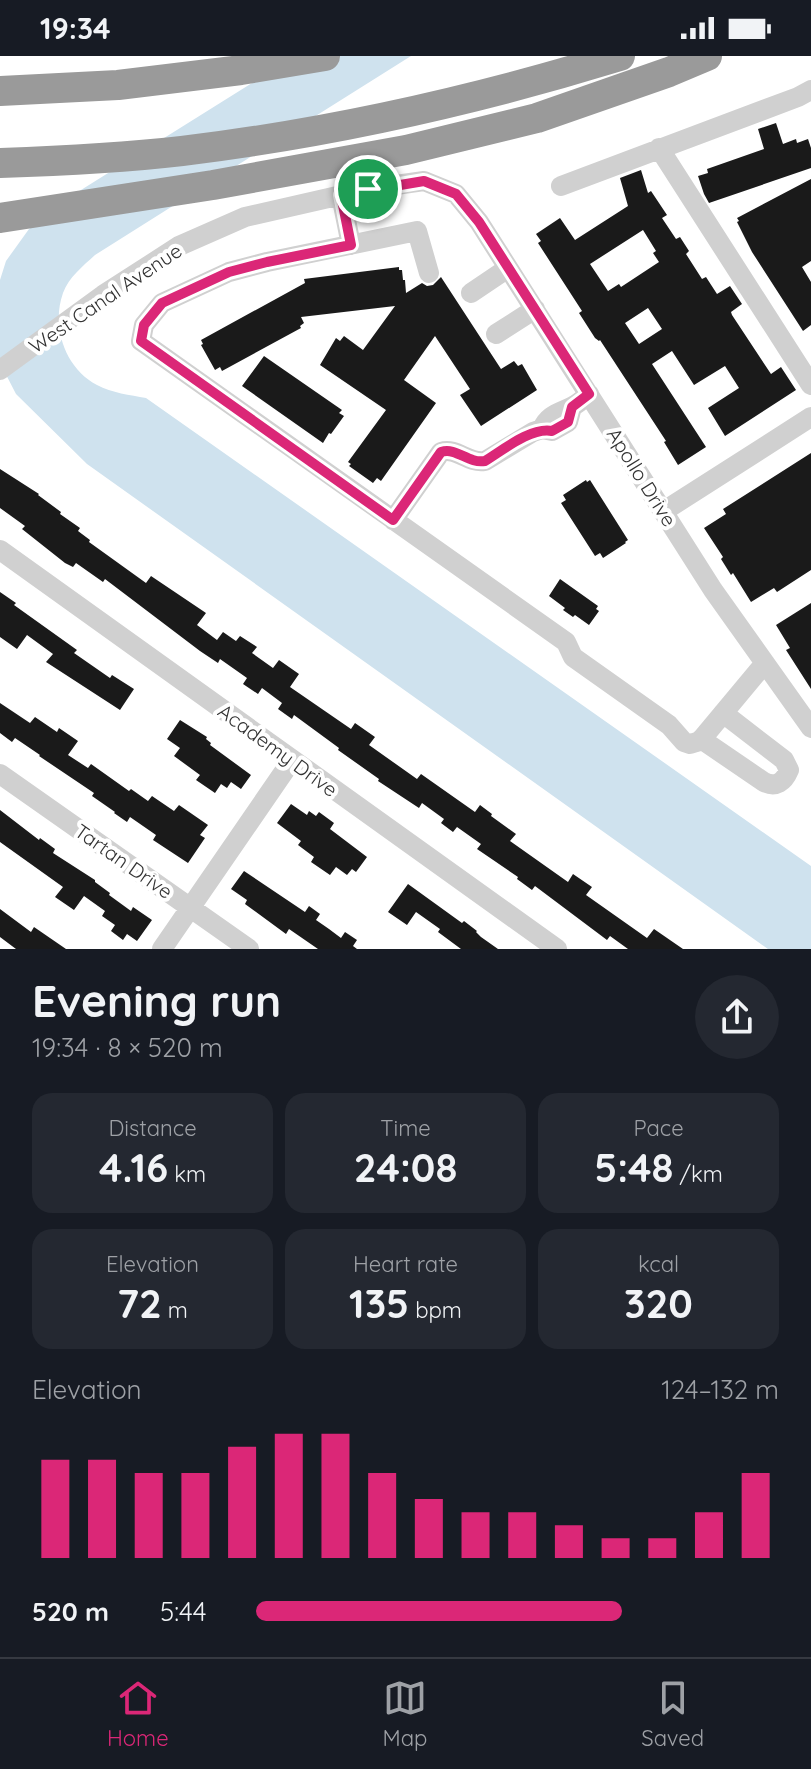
<!DOCTYPE html>
<html lang="en">
<head>
<meta charset="utf-8">
<style>
	:root { --surface:#171b24; --page:#242831; --text:#f1f3f6; --muted:#9ea1a6; --line:#363941; --accent:#db2777 }
	body { margin:0; font-family:Quicksand,sans-serif; background:var(--page); color:var(--text); height:100vh; display:flex; flex-direction:column; font-size:30px; white-space:nowrap }
	* { box-sizing:border-box; margin:0 }
	p { font-size:26px; color:var(--muted) }
	.icon { flex:none; width:44px; height:44px; fill:none; stroke:currentColor; stroke-width:2; stroke-linecap:round; stroke-linejoin:round }
	.map { position:relative; height:893px; overflow:hidden }
	.details { display:flex; flex-direction:column; background:var(--surface); flex:1 }
	.details>* { flex:none }
	.pin { position:absolute; display:grid; place-items:center; width:68px; height:68px; color:#fff; margin:-34px; border:4px solid #fff; border-radius:50%; box-shadow:0 2px 8px #0007 }
	.round { display:grid; place-items:center; flex:none; width:84px; height:84px; border-radius:42px; background:var(--page) }
	.headline { display:flex; align-items:center; justify-content:space-between; height:136px; padding:0 32px }
	h1 { font-size:44px; font-weight:800; line-height:60px }
	.stats { display:grid; grid-template-columns:repeat(3,1fr); gap:12px; height:136px; padding:8px 32px }
	.stats div { display:grid; align-content:center; border-radius:20px; background:var(--page); text-align:center }
	.stats b { font-size:40px; font-weight:800 }
	.stats small { font-size:22px; font-weight:400 }
	.stats p { font-size:22px }
	.chart { height:224px; padding:16px 32px }
	.chart p { display:flex; justify-content:space-between }
	.chart svg { width:100%; height:144px; margin-top:8px; stroke:var(--accent); stroke-width:6 }
	ul { padding:0 32px; list-style:none; font-size:26px }
	li { display:grid; grid-template-columns:128px 96px 1fr; align-items:center; height:60px }
	li i { height:20px; border-radius:10px; background:var(--accent) }
	.status { display:flex; justify-content:space-between; align-items:center; height:56px; padding:0 40px; background:var(--surface); direction:ltr }
	.status svg { height:22px; fill:currentColor }
	.menu { display:flex; justify-content:space-around; align-items:center; height:112px; border-top:2px solid var(--line); background:var(--surface); font-size:22px; color:var(--muted) }
	.menu a { display:grid; justify-items:center; gap:4px }
	.menu .active { color:var(--accent) }
	.map>svg:first-child { display:block }
	.water { fill:#cfe2ee }
	.building { fill:#1a1a1a; fill-rule:evenodd }
	.lines { fill:none; stroke-linecap:round; stroke-linejoin:round }
	.minor { stroke:#d0d0d0; stroke-width:20 }
	.highway { stroke:#9a9a9a; stroke-width:30 }
	.route-casing { stroke:#fff; stroke-width:16 }
	.route { stroke:#db2777; stroke-width:10 }
	.labels { text-anchor:middle; dominant-baseline:central; stroke-width:8; stroke-linejoin:round; paint-order:stroke }
	.street-label { font-size:20px; fill:#333; stroke:#fff }
</style>
</head>
<body>
<div class="status"><b>19:34</b><svg viewBox="0 0 49 12"><path d="M0 12V9h3v3zM5 12V6h3v6zM10 12V3h3v9zM15 12V0h3v12zM26 1h20v11H26zM47 4h2v5h-2z"/></svg></div>
<div class="map">
<svg width="811" height="893" viewBox="0 0 811 893">
	<rect width="100%" height="100%" fill="#fff"/>
	<path class="water" d="M 295,0 L 411,0 L 95,199 C 83,210 69,221 63,237 C 51,271 65,312 97,329 C 112,337 130,339 146,342 L 811,810 L 811,893 L 768,893 L 87,408 L 16,338 L 0,307 L 0,224 L 6,205 L 29,173 L 65,144 Z"/>
	<path class="building" d="M 776,67 L 783,88 L 796,83 L 797,87 L 808,83 L 811,92 L 811,112 L 709,147 L 704,138 L 698,120 L 708,117 L 707,113 L 764,93 L 758,73 Z
		M 641,114 L 648,137 L 651,135 L 667,159 L 662,162 L 676,183 L 680,181 L 689,195 L 686,198 L 702,223 L 706,221 L 717,238 L 730,230 L 742,248 L 731,256 L 732,259 L 771,318 L 781,311 L 796,334 L 725,380 L 708,352 L 739,332 L 725,310 L 694,329 L 672,295 L 652,308 L 706,391 L 678,409 L 664,386 L 666,385 L 600,284 L 599,285 L 595,282 L 579,257 L 582,255 L 538,187 L 541,185 L 536,178 L 560,162 L 575,184 L 628,150 L 620,122 ZM 643,174 L 656,195 L 653,197 L 659,206 L 621,231 L 619,228 L 608,235 L 590,208 ZM 648,252 L 662,273 L 639,288 L 625,267 Z
		M 811,123 L 811,205 L 802,211 L 811,226 L 811,269 L 803,275 L 752,196 L 737,166 L 739,165 L 737,162 Z
		M 399,211 L 399,214 L 402,214 L 403,224 L 405,224 L 406,237 L 422,227 L 427,230 L 433,229 L 441,221 L 501,313 L 514,305 L 518,310 L 522,308 L 537,334 L 481,370 L 460,339 L 470,333 L 435,280 L 404,324 L 436,347 L 381,425 L 377,422 L 373,427 L 349,410 L 351,408 L 348,406 L 386,354 L 320,309 L 336,282 L 340,285 L 344,280 L 363,294 L 395,250 L 301,261 L 304,267 L 300,270 L 301,272 L 222,315 L 220,311 L 215,314 L 201,289 L 203,288 L 201,284 L 305,227 L 304,223 Z
		M 264,300 L 342,354 L 339,357 L 344,360 L 331,378 L 329,377 L 323,387 L 242,330 Z
		M 811,397 L 811,514 L 777,536 L 774,532 L 751,546 L 733,517 L 731,519 L 721,503 L 723,501 L 704,472 L 726,458 L 723,453 Z
		M 0,413 L 39,438 L 38,439 L 61,456 L 60,458 L 80,472 L 78,475 L 90,484 L 89,486 L 146,527 L 151,520 L 206,557 L 197,569 L 217,584 L 223,576 L 236,585 L 240,580 L 257,591 L 252,597 L 273,612 L 279,604 L 299,618 L 290,631 L 351,673 L 355,667 L 375,681 L 369,689 L 417,723 L 421,718 L 475,756 L 480,749 L 492,758 L 491,760 L 516,778 L 510,785 L 568,826 L 573,818 L 592,831 L 586,839 L 647,882 L 654,873 L 683,893 L 628,893 L 610,880 L 607,884 L 535,830 L 532,834 L 517,823 L 518,821 L 477,793 L 481,788 L 457,771 L 453,776 L 441,767 L 444,763 L 422,747 L 419,752 L 378,725 L 379,723 L 338,694 L 339,692 L 294,659 L 292,663 L 278,653 L 282,647 L 262,632 L 258,638 L 243,628 L 247,622 L 220,603 L 218,607 L 200,595 L 105,523 L 103,526 L 76,507 L 73,511 L 65,507 L 22,473 L 25,470 L 0,452 Z
		M 586,424 L 587,426 L 590,424 L 628,484 L 625,486 L 626,487 L 603,502 L 600,497 L 595,500 L 561,447 L 566,444 L 563,439 Z
		M 560,523 L 598,550 L 596,553 L 599,555 L 589,569 L 575,559 L 573,561 L 563,554 L 565,552 L 549,540 Z
		M 0,536 L 16,547 L 14,549 L 77,594 L 74,597 L 110,622 L 112,619 L 134,633 L 120,654 L 46,606 L 53,598 L 27,579 L 17,593 L 0,581 Z
		M 811,547 L 811,633 L 786,594 L 790,592 L 776,569 Z
		M 0,647 L 30,667 L 35,661 L 57,676 L 59,672 L 78,685 L 68,699 L 88,712 L 91,708 L 129,735 L 131,733 L 148,745 L 152,740 L 174,755 L 179,749 L 208,769 L 200,779 L 205,782 L 188,807 L 153,784 L 156,779 L 130,761 L 127,766 L 114,757 L 115,756 L 92,740 L 94,737 L 39,700 L 40,699 L 15,682 L 12,686 L 0,677 Z
		M 180,664 L 207,681 L 206,683 L 211,687 L 210,689 L 251,719 L 241,733 L 231,726 L 227,732 L 221,728 L 215,737 L 196,724 L 200,719 L 174,700 L 180,692 L 167,683 Z
		M 291,748 L 307,759 L 309,755 L 316,760 L 319,756 L 334,767 L 330,773 L 367,801 L 356,816 L 352,813 L 347,819 L 336,811 L 330,819 L 311,806 L 314,801 L 298,789 L 301,785 L 277,767 Z
		M 0,754 L 39,784 L 40,782 L 55,793 L 53,797 L 95,824 L 95,826 L 110,837 L 109,839 L 131,855 L 133,851 L 152,864 L 137,885 L 127,878 L 123,884 L 111,875 L 115,869 L 102,860 L 105,855 L 84,840 L 74,854 L 55,841 L 63,831 L 0,786 Z
		M 244,815 L 305,856 L 309,850 L 320,858 L 316,864 L 329,873 L 341,882 L 345,876 L 357,884 L 353,890 L 357,893 L 318,893 L 289,873 L 286,878 L 245,848 L 247,844 L 231,833 Z
		M 408,828 L 462,867 L 464,865 L 477,875 L 476,876 L 481,881 L 498,893 L 461,893 L 438,876 L 440,873 L 416,856 L 407,869 L 388,856 Z
		M 0,853 L 31,876 L 34,871 L 66,893 L 16,893 L 0,881 Z"/>
	<g class="lines">
		<path class="minor" d="M 659,92 L 811,329
			M 561,130 L 798,41 L 811,34
			M 341,139 L 351,189
			M 429,217 L 417,175 L 267,206 L 229,216 L 162,247 L 144,269 L 141,285 L 566,586 L 573,601 L 669,669 L 684,686 L 690,688 L 700,685 L 765,607
			M 471,237 L 508,212
			M 496,278 L 535,253
			M 0,314 L 103,239 L 179,190 L 245,161 L 368,133 L 424,125 L 456,138 L 479,166 L 713,534 L 811,672
			M 572,351 L 568,366 L 552,375 L 542,373 C 548,358 560,357 573,350 C 579,347 584,342 589,338
			M 664,455 L 811,361
			M 393,464 L 441,396 C 457,391 468,408 485,405 L 533,376 L 542,373
			M 0,494 L 557,893
			M 701,683 L 764,726 C 776,732 784,726 789,714 L 784,704 L 723,657
			M 0,718 L 249,893
			M 162,893 L 292,704"/>
		<path class="highway" d="M 0,35 L 118,29 L 241,14 L 325,0
			M 0,107 C 60,105 121,102 182,95 C 330,77 477,44 620,0
			M 0,162 L 213,129 L 406,94 L 537,62 L 669,16 L 707,0"/>
	</g>
	<g class="lines">
		<g class="route-casing">
			<path id="route" d="M 424,125 L 456,138 L 479,166 L 589,338 L 572,351 L 568,366 L 552,375 C 531,371 503,394 485,405 C 468,408 457,391 441,396 L 393,464 L 141,285 L 144,269 L 162,247 L 229,216 L 267,206 L 351,189 L 341,139 Z"/>
		</g>
		<use href="#route" class="route"/>
	</g>
	<g class="labels">
		<g class="street-label">
			<text transform="translate(105 242) rotate(-34)">West Canal Avenue</text>
			<text transform="translate(642 421) rotate(58)">Apollo Drive</text>
			<text transform="translate(278 694) rotate(36)">Academy Drive</text>
			<text transform="translate(124 805) rotate(35)">Tartan Drive</text>
		</g>
	</g>
</svg>
<div class="pin" style="left:368px;top:133px;background:#1e9e55"><svg class="icon" aria-label="arrive" viewBox="0 0 24 24"><path d="M6 21V4h12l-3 4 3 4H6"/></svg></div>
</div>
<section class="details">
<div class="headline"><div><h1>Evening run</h1><p>19:34 · 8 × 520 m</p></div><a class="round"><svg class="icon" aria-label="share" viewBox="0 0 24 24"><path d="M12 15V3M7 8l5-5 5 5M5 13v7h14v-7"/></svg></a></div>
<div class="stats">
<div><p>Distance</p><b>4.16<small> km</small></b></div>
<div><p>Time</p><b>24:08</b></div>
<div><p>Pace</p><b>5:48<small> /km</small></b></div>
</div>
<div class="stats">
<div><p>Elevation</p><b>72<small> m</small></b></div>
<div><p>Heart rate</p><b>135<small> bpm</small></b></div>
<div><p>kcal</p><b>320</b></div>
</div>
<div class="chart"><p><span>Elevation</span>124–132 m</p>
<svg viewBox="0 0 160 44" preserveAspectRatio="none"><path d="M5 44V14M15 44V14M25 44V18M35 44V18M45 44V10M55 44V6M65 44V6M75 44V18M85 44V26M95 44V30M105 44V30M115 44V34M125 44V38M135 44V38M145 44V30M155 44V18"/></svg>
</div>
<ul>
<li><b>520 m</b>5:44<i style="width:70%"></i></li>
</ul>
</section>
<nav class="menu">
<a class="active"><svg class="icon" aria-label="home" viewBox="0 0 24 24"><path d="M3 11l9-7 9 7M6 9v11h12V9"/></svg>Home</a>
<a><svg class="icon" aria-label="map" viewBox="0 0 24 24"><path d="M3 6l6-2 6 2 6-2v14l-6 2-6-2-6 2zM9 4v14M15 6v14"/></svg>Map</a>
<a><svg class="icon" aria-label="saved" viewBox="0 0 24 24"><path d="M7 4h10v16l-5-4-5 4z"/></svg>Saved</a>
</nav>
</body>
</html>
